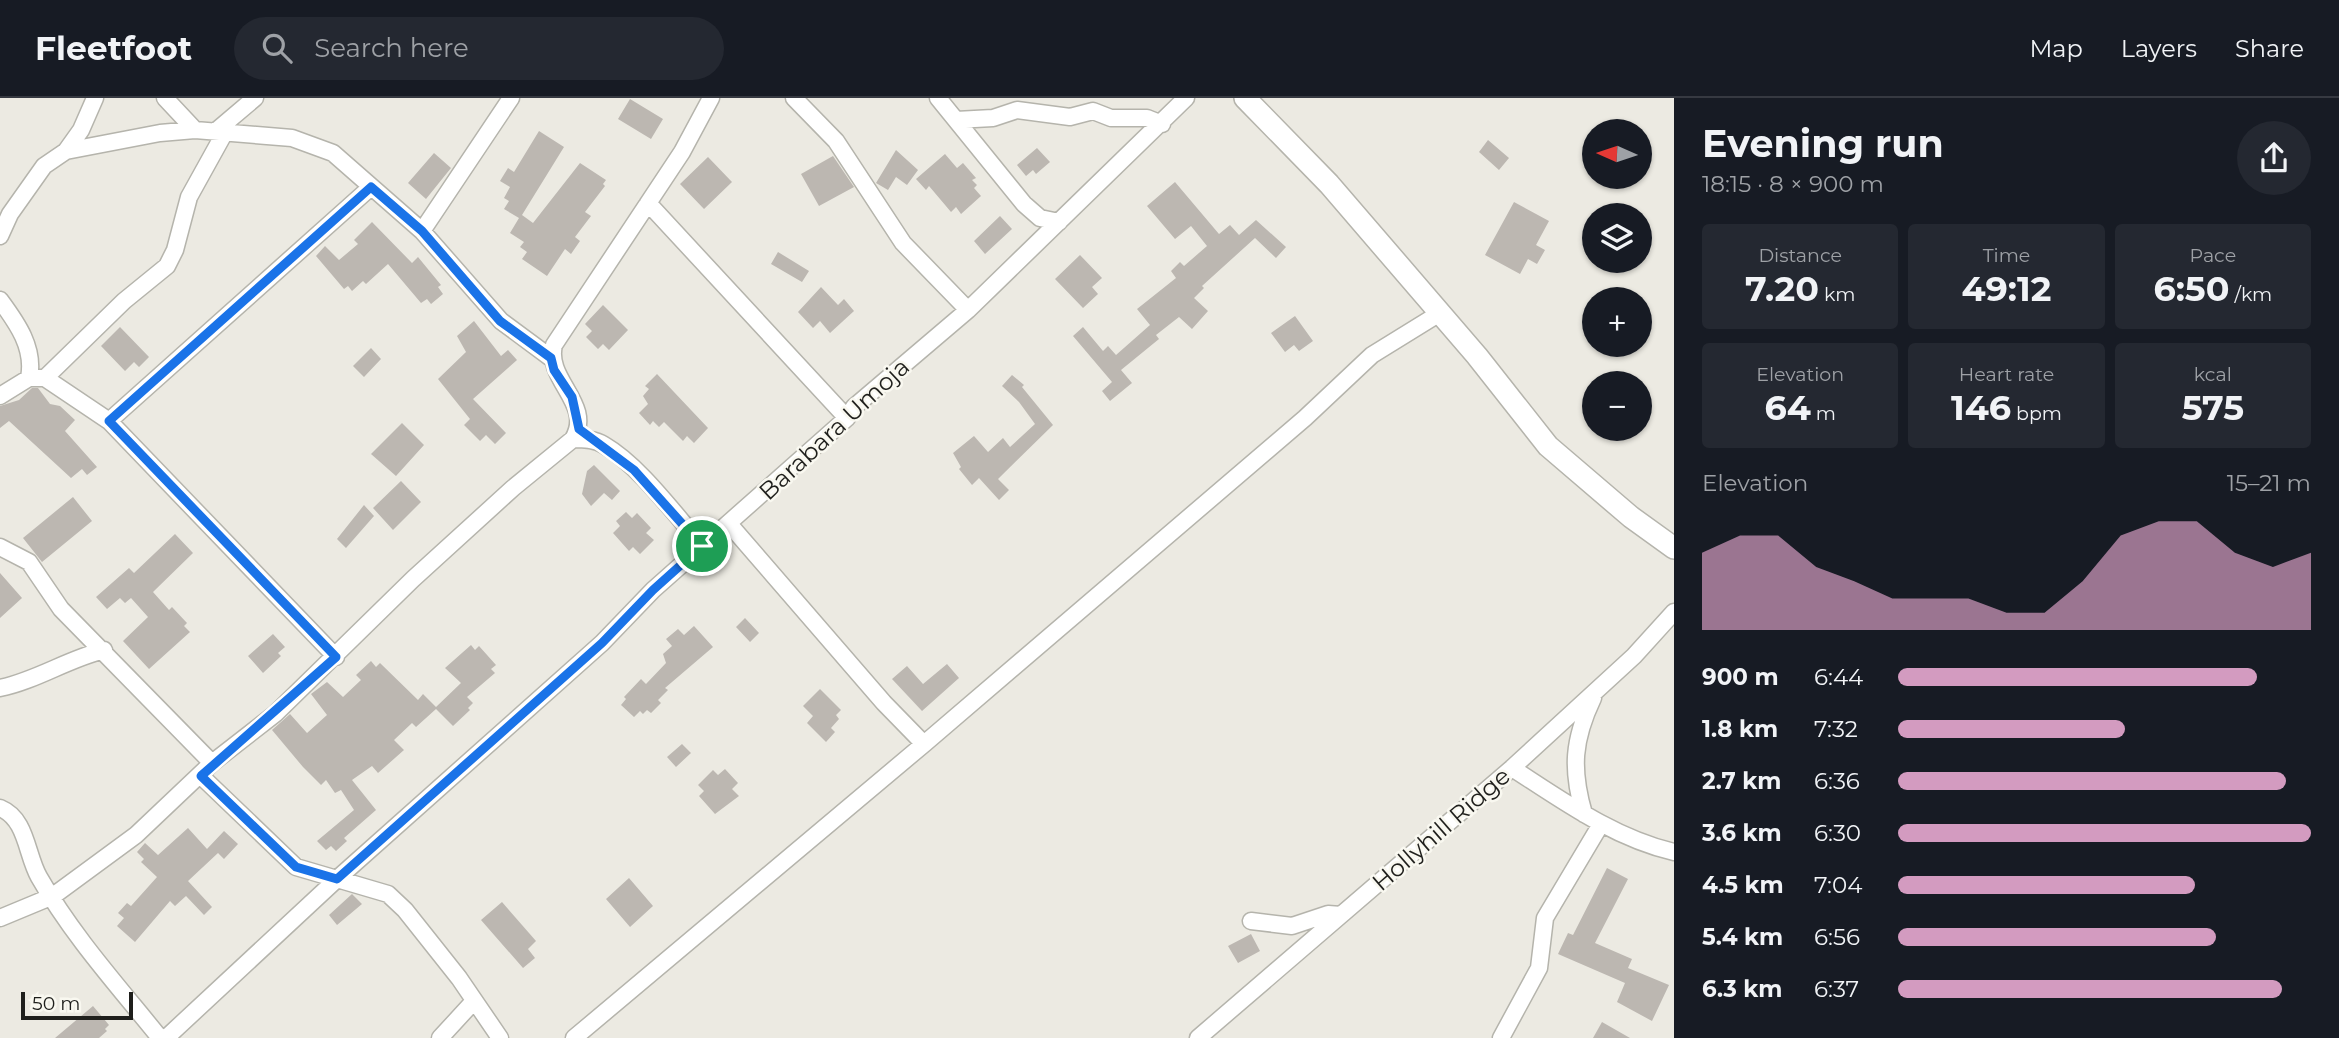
<!DOCTYPE html>
<html lang="en">
<head>
<meta charset="utf-8">
<style>
	:root { --surface:#171b24; --page:#242831; --text:#f1f3f6; --muted:#9ea1a6; --line:#363941; --accent:#d39bc0 }
	body { margin:0; font-family:Montserrat,sans-serif; background:var(--page); color:var(--text); height:100vh; display:flex; flex-direction:column; font-size:26px; white-space:nowrap }
	* { box-sizing:border-box; margin:0 }
	p { font-size:23px; color:var(--muted) }
	.icon { flex:none; width:38px; height:38px; fill:none; stroke:currentColor; stroke-width:2; stroke-linecap:round; stroke-linejoin:round }
	.map { position:relative; flex:1; overflow:hidden }
	.details { display:flex; flex-direction:column; background:var(--surface); width:665px }
	.details>* { flex:none }
	.needle { width:46px; rotate:273deg }
	.controls { position:absolute; left:1582px; top:21px; display:grid; gap:14px }
	.controls a { display:grid; place-items:center; width:70px; height:70px; border-radius:50%; background:var(--surface); box-shadow:0 2px 5px #0004; font-size:35px }
	.scale { position:absolute; left:21px; bottom:18px; width:112px; box-sizing:border-box; padding-left:7px; border:4px solid #1f1f1c; border-top:0; font-size:19px; line-height:24px; white-space:nowrap; color:#1f1f1c; -webkit-text-stroke:5px #f9f8f0; paint-order:stroke }
	.pin { position:absolute; display:grid; place-items:center; width:60px; height:60px; color:#fff; margin:-30px; border:4px solid #fff; border-radius:50%; box-shadow:0 2px 7px #0007 }
	.round { display:grid; place-items:center; flex:none; width:74px; height:74px; border-radius:37px; background:var(--page) }
	.summary { display:flex; align-items:center; justify-content:space-between; height:119px; padding:0 28px }
	h1 { font-size:38px; font-weight:700; line-height:52px }
	.metrics { display:grid; grid-template-columns:repeat(3,1fr); gap:10px; height:119px; padding:7px 28px }
	.metrics div { display:grid; align-content:center; border-radius:7px; background:var(--page); text-align:center }
	.metrics b { font-size:35px; font-weight:700 }
	.metrics small { font-size:19px; font-weight:400 }
	.metrics p { font-size:19px }
	.chart { height:196px; padding:14px 28px }
	.chart p { display:flex; justify-content:space-between }
	.chart svg { width:100%; height:126px; margin-top:7px; fill:var(--accent); opacity:.7 }
	ul { padding:0 28px; list-style:none; font-size:23px }
	li { display:grid; grid-template-columns:112px 84px 1fr; align-items:center; height:52px }
	li i { height:18px; border-radius:9px; background:var(--accent) }
	header { display:flex; align-items:center; gap:42px; box-sizing:border-box; height:98px; padding:0 35px; background:var(--surface); border-bottom:2px solid var(--line) }
	header strong { font-size:33px }
	nav { display:flex; gap:38px; margin-inline-start:auto; font-size:24px }
	.search { width:490px; height:63px; background:var(--page); display:flex; align-items:center; gap:18px; box-sizing:border-box; padding:0 24px; border-radius:38px; color:var(--muted); font-size:26px }
	main { display:flex; flex:1; min-height:0 }
	.map>svg:first-child { display:block }
	.building { fill:#bcb7b1 }
	.lines { fill:none; stroke-linecap:round; stroke-linejoin:round }
	.street-casing { stroke:#b5b4ac; stroke-width:19 }
	.secondary-casing { stroke:#b5b4ac; stroke-width:24 }
	.street { stroke:#fff; stroke-width:16 }
	.secondary { stroke:#fff; stroke-width:21 }
	.route-casing { stroke:#fff; stroke-width:14 }
	.route { stroke:#1a73e8; stroke-width:9 }
	.labels { text-anchor:middle; dominant-baseline:central; stroke-width:5; stroke-linejoin:round; paint-order:stroke }
	.street-label { font-size:24px; fill:#1f1f1c; stroke:#f9f8f0 }
</style>
</head>
<body>
<header>
<strong>Fleetfoot</strong>
<div class="search"><svg class="icon" aria-label="search" viewBox="0 0 24 24"><circle cx="10" cy="10" r="6"/><path d="M15 15l6 6"/></svg>Search here</div>
<nav><a>Map</a><a>Layers</a><a>Share</a></nav>
</header>
<main>
<div class="map">
<svg width="1674" height="940" viewBox="0 0 1674 940">
	<rect width="100%" height="100%" fill="#eceae2"/>
	<path class="building" d="M 630,1 L 663,21 L 651,41 L 618,21 Z
		M 539,33 L 564,49 L 522,117 L 533,125 L 580,65 L 606,82 L 603,86 L 605,88 L 585,114 L 591,118 L 575,139 L 580,143 L 571,156 L 565,151 L 547,178 L 522,161 L 527,154 L 520,149 L 524,144 L 510,135 L 519,120 L 504,111 L 509,103 L 504,100 L 510,89 L 500,83 L 508,70 L 514,74 Z
		M 1488,42 L 1509,60 L 1499,72 L 1479,54 Z
		M 1037,50 L 1050,64 L 1036,76 L 1033,72 L 1026,78 L 1017,67 Z
		M 896,52 L 918,72 L 907,87 L 896,79 L 888,92 L 876,85 Z
		M 434,55 L 451,70 L 426,101 L 408,85 Z
		M 945,56 L 957,70 L 963,65 L 976,80 L 972,82 L 977,87 L 974,90 L 981,98 L 961,116 L 956,109 L 951,114 L 929,88 L 926,92 L 916,81 Z
		M 833,58 L 854,89 L 819,108 L 801,76 Z
		M 708,59 L 732,84 L 704,111 L 680,86 Z
		M 1175,84 L 1219,136 L 1230,127 L 1239,137 L 1256,122 L 1286,149 L 1276,160 L 1255,140 L 1202,188 L 1204,190 L 1194,200 L 1208,213 L 1192,231 L 1179,219 L 1156,237 L 1159,241 L 1121,272 L 1132,285 L 1110,303 L 1102,293 L 1112,284 L 1073,238 L 1083,229 L 1103,253 L 1108,248 L 1116,257 L 1150,227 L 1137,211 L 1176,180 L 1171,173 L 1180,164 L 1184,168 L 1207,148 L 1191,128 L 1175,141 L 1147,108 Z
		M 1514,104 L 1549,123 L 1536,147 L 1545,152 L 1537,166 L 1528,161 L 1520,176 L 1485,157 Z
		M 1000,118 L 1012,131 L 985,156 L 974,143 Z
		M 372,124 L 412,165 L 418,159 L 441,187 L 438,189 L 443,196 L 431,206 L 427,201 L 421,205 L 388,166 L 366,186 L 363,183 L 352,193 L 348,188 L 344,191 L 316,158 L 325,148 L 339,162 L 358,146 L 354,142 Z
		M 778,154 L 809,173 L 802,184 L 771,166 Z
		M 1080,157 L 1102,180 L 1092,189 L 1098,196 L 1083,210 L 1055,181 Z
		M 821,189 L 838,207 L 844,201 L 854,213 L 830,235 L 820,223 L 813,230 L 798,214 Z
		M 603,207 L 628,232 L 609,252 L 603,246 L 598,251 L 586,239 L 592,233 L 585,226 Z
		M 1295,218 L 1313,243 L 1299,253 L 1294,247 L 1285,254 L 1271,235 Z
		M 474,223 L 501,258 L 508,252 L 517,262 L 473,301 L 506,335 L 495,346 L 486,337 L 480,343 L 464,327 L 470,321 L 438,281 L 466,254 L 457,238 Z
		M 120,229 L 149,259 L 139,269 L 134,264 L 125,273 L 101,248 Z
		M 371,250 L 381,261 L 364,279 L 353,268 Z
		M 657,276 L 708,330 L 694,345 L 687,338 L 683,343 L 664,324 L 659,329 L 653,323 L 650,327 L 639,315 L 648,306 L 643,298 L 649,291 L 645,288 Z
		M 1012,277 L 1024,287 L 1022,289 L 1053,327 L 998,381 L 1009,392 L 999,402 L 979,380 L 972,387 L 959,371 L 961,369 L 953,355 L 974,338 L 988,354 L 1003,340 L 1010,349 L 1035,326 L 1019,304 L 1002,288 Z
		M 32,290 L 38,290 L 50,306 L 60,308 L 75,322 L 65,333 L 97,369 L 87,377 L 82,371 L 71,380 L 9,323 L 0,330 L 0,308 L 19,302 Z
		M 402,325 L 424,347 L 396,378 L 371,356 Z
		M 594,367 L 620,393 L 612,402 L 604,395 L 591,408 L 582,396 L 587,373 Z
		M 401,383 L 421,404 L 393,432 L 373,410 Z
		M 73,399 L 92,423 L 42,464 L 23,440 Z
		M 364,407 L 374,418 L 346,450 L 337,441 Z
		M 626,414 L 632,420 L 637,415 L 651,430 L 646,435 L 654,442 L 640,456 L 633,449 L 629,453 L 613,435 L 620,428 L 616,423 Z
		M 175,436 L 193,455 L 153,494 L 169,512 L 172,509 L 187,525 L 184,528 L 190,534 L 149,571 L 123,543 L 148,519 L 131,500 L 125,505 L 120,500 L 107,511 L 96,499 L 129,470 L 134,475 Z
		M 0,475 L 22,500 L 0,520 Z
		M 745,520 L 759,535 L 750,544 L 736,529 Z
		M 694,528 L 713,549 L 665,590 L 668,592 L 658,602 L 661,605 L 651,615 L 647,612 L 643,616 L 640,613 L 634,619 L 621,607 L 626,601 L 624,599 L 641,581 L 646,586 L 666,565 L 663,556 L 672,548 L 666,541 L 678,531 L 684,537 Z
		M 273,536 L 285,549 L 278,555 L 281,558 L 263,575 L 248,558 Z
		M 471,547 L 475,552 L 479,548 L 496,567 L 491,571 L 495,575 L 467,599 L 473,605 L 468,610 L 470,612 L 453,628 L 436,611 L 416,629 L 412,625 L 394,642 L 404,652 L 378,675 L 372,668 L 352,682 L 376,712 L 344,740 L 347,743 L 336,753 L 331,748 L 326,752 L 317,743 L 354,712 L 341,692 L 335,695 L 326,682 L 321,687 L 303,669 L 272,632 L 290,616 L 307,635 L 327,617 L 311,596 L 327,584 L 343,599 L 361,582 L 356,577 L 371,563 L 376,569 L 380,565 L 418,602 L 423,596 L 436,609 L 461,585 L 445,570 Z
		M 947,566 L 959,580 L 922,613 L 892,581 L 907,568 L 923,586 Z
		M 820,591 L 841,612 L 836,617 L 839,621 L 831,630 L 835,634 L 826,644 L 807,625 L 813,618 L 803,608 Z
		M 682,646 L 691,655 L 676,669 L 667,659 Z
		M 725,671 L 738,685 L 732,691 L 739,698 L 715,716 L 699,698 L 704,693 L 698,687 L 713,672 L 718,677 Z
		M 188,730 L 207,751 L 224,733 L 238,746 L 224,761 L 218,755 L 188,783 L 212,809 L 204,817 L 186,798 L 175,808 L 170,803 L 135,844 L 117,828 L 124,820 L 118,815 L 127,805 L 131,808 L 157,779 L 141,764 L 144,761 L 137,754 L 145,745 L 158,757 Z
		M 1607,770 L 1628,781 L 1595,845 L 1632,861 L 1628,870 L 1669,887 L 1652,923 L 1617,904 L 1625,885 L 1558,856 L 1568,835 L 1573,837 Z
		M 629,780 L 653,808 L 630,829 L 606,801 Z
		M 352,796 L 362,806 L 337,827 L 329,817 Z
		M 502,804 L 536,843 L 528,851 L 535,860 L 523,870 L 481,822 Z
		M 1251,836 L 1260,853 L 1238,865 L 1228,848 Z
		M 93,908 L 109,927 L 105,931 L 107,933 L 99,940 L 55,940 Z
		M 1602,924 L 1630,940 L 1593,940 Z"/>
	<g class="lines">
		<g class="street-casing">
			<path id="street" d="M 165,0 L 195,32
				M 794,0 L 836,43 L 903,145 L 968,212
				M 938,0 L 1024,106 L 1040,120 L 1059,124
				M 956,22 L 993,20 L 1017,12 L 1070,19 L 1093,13 L 1111,20 L 1147,20 L 1162,26
				M 216,33 L 255,0
				M 66,53 L 160,35 L 195,32 L 292,40 L 333,55 L 422,133 L 501,223 L 551,260
				M 648,105 L 847,320
				M 422,133 L 511,0
				M 0,138 L 10,116 L 44,68 L 66,53 L 81,32 L 95,0
				M 0,202 C 17,225 35,250 29,280 L 0,298
				M 29,280 L 45,280 L 109,323 L 336,559
				M 45,280 L 124,203 L 167,168 L 175,152 L 189,99 L 225,34
				M 109,323 L 371,89
				M 573,341 C 583,341 595,341 604,347 C 640,368 675,417 703,448
				M 730,427 L 884,605 L 924,646
				M 0,449 L 29,464 L 61,511 L 212,665
				M 0,590 C 35,583 68,561 104,552
				M 1512,670 C 1563,703 1614,740 1674,754
				M 201,678 L 296,769 L 388,796 L 405,812 L 459,880 L 500,940
				M 0,710 C 27,721 26,756 39,779 C 72,837 118,888 160,940
				M 1584,716 C 1571,671 1573,642 1593,600
				M 0,820 L 53,798 L 136,737 L 212,665 L 275,616 L 413,481 L 513,390 L 573,341 C 594,306 545,282 554,247 L 682,54 L 711,0
				M 1251,823 L 1292,828 L 1328,816 L 1341,817
				M 166,940 L 337,781 L 602,545 L 653,492 L 847,320 L 854,309 L 968,212 L 1186,0
				M 440,940 L 474,903
				M 574,940 L 924,646 L 1305,320 L 1372,257 L 1440,215
				M 1198,940 L 1512,670 L 1634,558 L 1674,514
				M 1501,940 L 1539,870 L 1545,820 L 1601,726"/>
		</g>
		<g class="secondary-casing">
			<path id="secondary" d="M 1245,0 L 1329,86 L 1477,258 L 1548,348 L 1631,419 L 1674,450"/>
		</g>
		<use href="#street" class="street"/>
		<use href="#secondary" class="secondary"/>
	</g>
	<g class="lines">
		<g class="route-casing">
			<path id="route" d="M 371,89 L 422,133 L 500,223 L 551,260 L 554,272 L 572,299 L 579,331 L 634,372 L 702,448 L 653,492 L 602,545 L 337,781 L 296,769 L 201,678 L 336,559 L 109,323 Z"/>
		</g>
		<use href="#route" class="route"/>
	</g>
	<g class="labels">
		<g class="street-label">
			<text transform="translate(834 331) rotate(-43)">Barabara Umoja</text>
			<text transform="translate(1441 731) rotate(-41)">Hollyhill Ridge</text>
		</g>
	</g>
</svg>
<div class="controls">
<a><svg class="needle" viewBox="-14 -14 28 28"><path d="M0-13l5 13h-10z" fill="#e53935"/><path d="M0 13l5-13h-10z" fill="#9ea1a6"/></svg></a>
<a><svg class="icon" aria-label="layers" viewBox="0 0 24 24"><path d="M12 4l9 5-9 5-9-5zM3 14l9 5 9-5"/></svg></a>
<a>+</a>
<a>−</a>
</div>
<div class="scale">50 m</div>
<div class="pin" style="left:702px;top:448px;background:#1e9e55"><svg class="icon" aria-label="arrive" viewBox="0 0 24 24"><path d="M6 21V4h12l-3 4 3 4H6"/></svg></div>
</div>
<section class="details">
<div class="summary"><div><h1>Evening run</h1><p>18:15 · 8 × 900 m</p></div><a class="round"><svg class="icon" aria-label="share" viewBox="0 0 24 24"><path d="M12 15V3M7 8l5-5 5 5M5 13v7h14v-7"/></svg></a></div>
<div class="metrics">
<div><p>Distance</p><b>7.20<small> km</small></b></div>
<div><p>Time</p><b>49:12</b></div>
<div><p>Pace</p><b>6:50<small> /km</small></b></div>
</div>
<div class="metrics">
<div><p>Elevation</p><b>64<small> m</small></b></div>
<div><p>Heart rate</p><b>146<small> bpm</small></b></div>
<div><p>kcal</p><b>575</b></div>
</div>
<div class="chart"><p><span>Elevation</span>15–21 m</p>
<svg viewBox="0 0 160 44" preserveAspectRatio="none"><path d="M0 44V17L10 11L20 11L30 22L40 27L50 33L60 33L70 33L80 38L90 38L100 27L110 11L120 6L130 6L140 17L150 22L160 17V44z"/></svg>
</div>
<ul>
<li><b>900 m</b>6:44<i style="width:87%"></i></li>
<li><b>1.8 km</b>7:32<i style="width:55%"></i></li>
<li><b>2.7 km</b>6:36<i style="width:94%"></i></li>
<li><b>3.6 km</b>6:30<i style="width:100%"></i></li>
<li><b>4.5 km</b>7:04<i style="width:72%"></i></li>
<li><b>5.4 km</b>6:56<i style="width:77%"></i></li>
<li><b>6.3 km</b>6:37<i style="width:93%"></i></li>
</ul>
</section>
</main>
</body>
</html>
